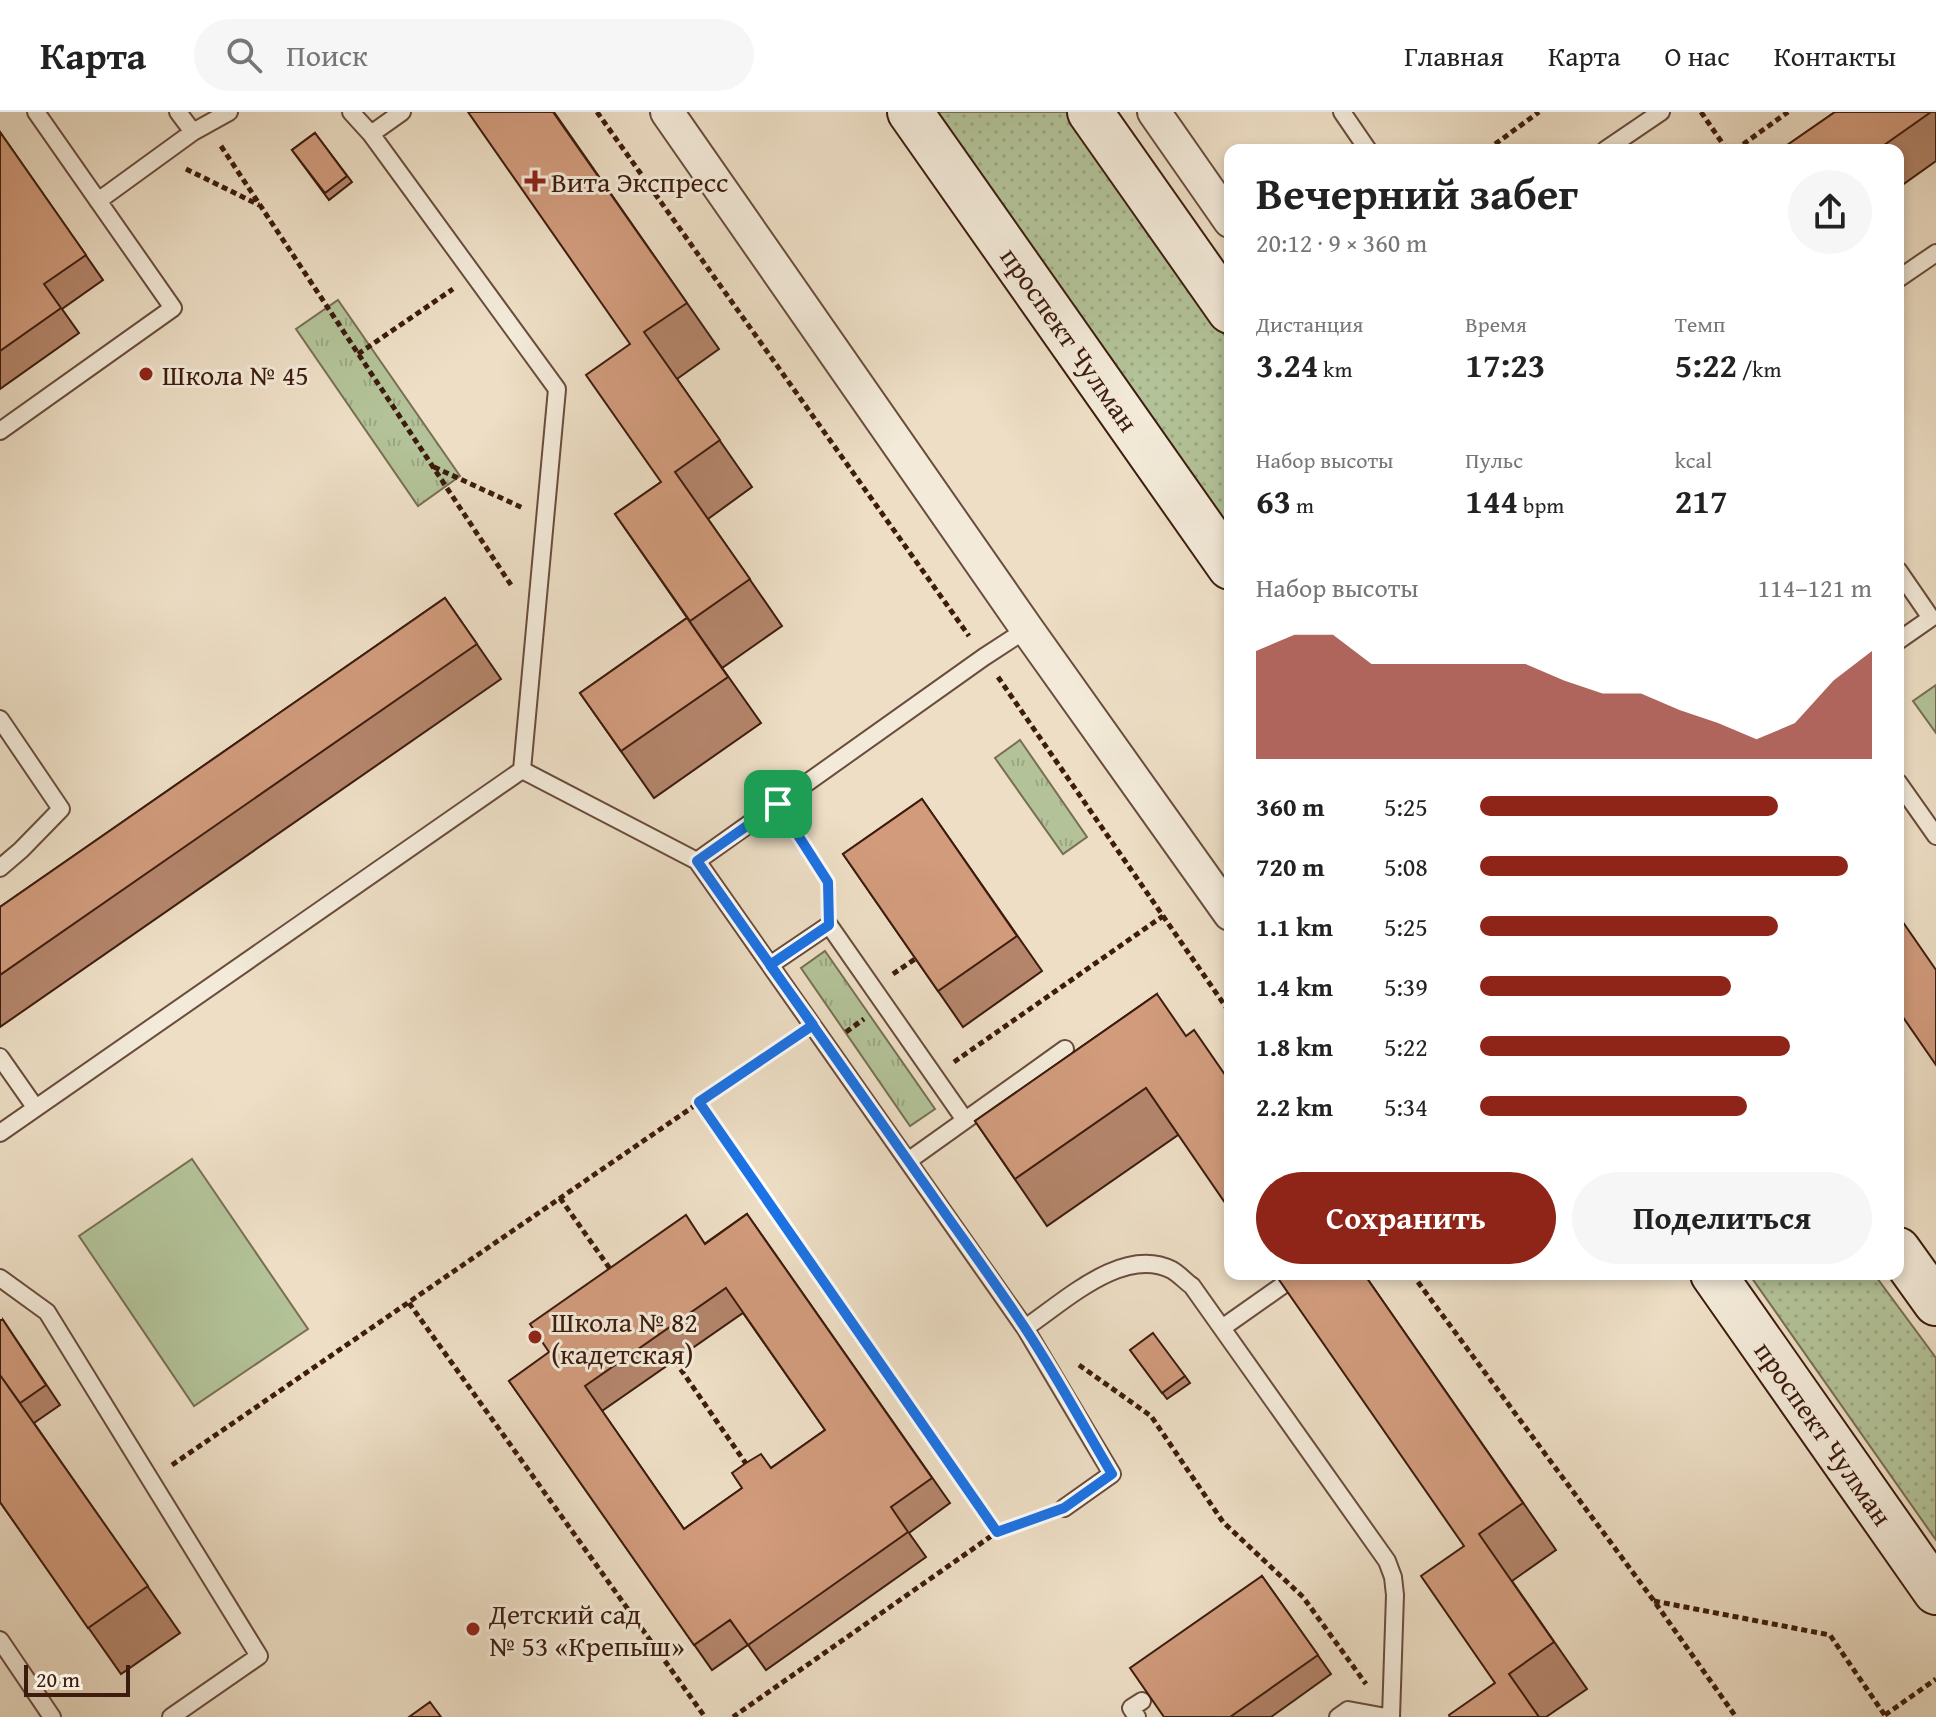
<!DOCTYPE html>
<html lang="ru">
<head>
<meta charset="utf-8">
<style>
	:root { --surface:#fff; --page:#f6f6f6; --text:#222; --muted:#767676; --line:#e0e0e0; --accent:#8f2418 }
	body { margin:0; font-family:"Gentium Book Plus",serif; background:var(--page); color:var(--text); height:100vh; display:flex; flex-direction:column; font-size:30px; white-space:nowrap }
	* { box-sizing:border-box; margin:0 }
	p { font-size:26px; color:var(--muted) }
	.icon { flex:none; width:44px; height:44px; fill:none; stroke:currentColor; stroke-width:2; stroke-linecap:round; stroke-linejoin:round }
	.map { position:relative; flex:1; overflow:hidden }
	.drawer { position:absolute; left:1224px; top:32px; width:680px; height:1136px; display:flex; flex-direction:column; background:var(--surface); border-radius:16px; box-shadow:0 4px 12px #0003 }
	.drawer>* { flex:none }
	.scale { position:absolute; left:24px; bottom:20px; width:106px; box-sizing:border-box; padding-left:8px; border:4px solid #3d1c0e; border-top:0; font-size:22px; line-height:28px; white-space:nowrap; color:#3d1c0e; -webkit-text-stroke:6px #f3ead9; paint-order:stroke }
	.pin { position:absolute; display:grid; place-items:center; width:68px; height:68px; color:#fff; margin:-34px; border-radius:16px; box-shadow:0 4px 12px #0006 }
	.round { display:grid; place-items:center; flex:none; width:84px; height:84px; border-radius:42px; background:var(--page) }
	.overview { display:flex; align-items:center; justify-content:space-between; height:136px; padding:0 32px }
	h1 { font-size:44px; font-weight:700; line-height:60px }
	.stats { display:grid; grid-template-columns:repeat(3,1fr); gap:12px; height:136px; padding:8px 32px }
	.stats div { display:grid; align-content:center }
	.stats b { font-size:34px; font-weight:700 }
	.stats small { font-size:22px; font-weight:400 }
	.stats p { font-size:22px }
	.chart { height:224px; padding:16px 32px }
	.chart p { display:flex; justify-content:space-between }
	.chart svg { width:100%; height:144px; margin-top:8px; fill:var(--accent); opacity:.7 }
	.button { display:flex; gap:16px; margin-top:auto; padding:16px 32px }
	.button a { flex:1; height:92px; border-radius:48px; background:var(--accent); color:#fff; font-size:32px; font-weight:700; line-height:92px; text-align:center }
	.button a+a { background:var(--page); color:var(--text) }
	ul { padding:0 32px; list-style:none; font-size:26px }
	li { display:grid; grid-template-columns:128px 96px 1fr; align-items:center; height:60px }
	li i { height:20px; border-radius:10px; background:var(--accent) }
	header { display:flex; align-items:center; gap:48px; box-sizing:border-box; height:112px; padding:0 40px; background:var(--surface); border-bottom:2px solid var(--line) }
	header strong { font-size:38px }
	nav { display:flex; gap:44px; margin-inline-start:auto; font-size:28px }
	.search { width:560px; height:72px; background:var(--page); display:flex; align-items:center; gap:20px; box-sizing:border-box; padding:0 28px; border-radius:44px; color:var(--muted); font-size:30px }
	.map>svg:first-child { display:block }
	.grass { fill:url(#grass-dots); stroke:#786f53; stroke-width:2 }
	.park { fill:url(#park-tufts); stroke:#786f53; stroke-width:2 }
	.pitch { fill:#b3c298; stroke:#786f53; stroke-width:2 }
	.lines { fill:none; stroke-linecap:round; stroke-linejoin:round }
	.service-casing { stroke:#694c3c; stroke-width:20 }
	.minor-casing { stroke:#694c3c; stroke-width:36 }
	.secondary-casing { stroke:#3d1c0e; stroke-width:48 }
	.path { stroke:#3d1c0e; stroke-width:5; stroke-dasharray:6 4; stroke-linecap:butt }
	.service { stroke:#f3ead9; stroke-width:16 }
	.minor { stroke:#f3ead9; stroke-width:32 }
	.secondary { stroke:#f3ead9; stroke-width:44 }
	.wall { fill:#b4856b; stroke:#3d1c0e; stroke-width:2; fill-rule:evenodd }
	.building { fill:#d19b7c; stroke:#3d1c0e; stroke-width:2; fill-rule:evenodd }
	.route-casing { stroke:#fff; stroke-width:16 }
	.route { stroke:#1a73e8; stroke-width:10 }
	.poi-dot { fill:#8f2418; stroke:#f3ead9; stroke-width:3 }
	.labels { text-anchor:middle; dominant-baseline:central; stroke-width:6; stroke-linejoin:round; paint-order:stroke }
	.poi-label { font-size:28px; fill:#3d1c0e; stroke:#f3ead9; text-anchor:start }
	.street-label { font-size:28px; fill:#3d1c0e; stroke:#f3ead9 }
</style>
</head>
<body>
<header>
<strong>Карта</strong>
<div class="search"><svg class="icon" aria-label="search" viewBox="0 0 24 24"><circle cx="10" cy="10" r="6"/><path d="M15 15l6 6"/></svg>Поиск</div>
<nav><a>Главная</a><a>Карта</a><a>О нас</a><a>Контакты</a></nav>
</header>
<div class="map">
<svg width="1936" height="1605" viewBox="0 0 1936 1605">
	<defs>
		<pattern id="grass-dots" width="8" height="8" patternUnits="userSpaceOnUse" patternTransform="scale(2)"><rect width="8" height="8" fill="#b3c298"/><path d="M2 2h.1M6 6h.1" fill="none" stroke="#9ba682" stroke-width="1.8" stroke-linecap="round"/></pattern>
		<pattern id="park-tufts" width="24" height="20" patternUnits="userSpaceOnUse" patternTransform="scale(2)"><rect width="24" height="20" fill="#b3c298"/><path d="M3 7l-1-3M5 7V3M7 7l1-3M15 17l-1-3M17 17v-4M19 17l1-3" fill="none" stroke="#9ba682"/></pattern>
	</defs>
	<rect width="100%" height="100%" fill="#eddec5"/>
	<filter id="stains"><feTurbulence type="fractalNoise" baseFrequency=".0025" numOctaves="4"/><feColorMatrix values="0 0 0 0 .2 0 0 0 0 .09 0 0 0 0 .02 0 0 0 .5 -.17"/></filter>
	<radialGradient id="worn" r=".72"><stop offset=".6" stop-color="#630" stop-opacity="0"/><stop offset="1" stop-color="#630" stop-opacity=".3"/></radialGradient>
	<path class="grass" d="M 936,0 L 1068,0 L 1230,231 L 1230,421 Z
		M 1749,1162 L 1874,1162 L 1936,1246 L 1936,1428 Z"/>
	<path class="park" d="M 338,188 L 460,364 L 418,394 L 296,217 Z
		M 1020,628 L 1087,725 L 1063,742 L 995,646 Z
		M 825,839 L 935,997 L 910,1014 L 801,856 Z"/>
	<path class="pitch" d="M 1936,573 L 1936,621 L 1913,589 Z
		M 192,1047 L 308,1217 L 194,1294 L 79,1124 Z"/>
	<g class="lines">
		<g class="service-casing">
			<path id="service" d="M 178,0 L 193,20 L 229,0
				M 1342,0 L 1368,38
				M 371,22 L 402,0
				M 1605,38 L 1661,0
				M 98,89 L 193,20
				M 1898,167 L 1936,141
				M 0,319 L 173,196 L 36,0
				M 1898,458 L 1931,506 L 1898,529
				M 0,607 L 61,697 L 21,738 L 0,756
				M 522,658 L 697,749 L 1025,1216 C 1064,1190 1123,1133 1172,1158 C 1179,1162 1185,1169 1192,1174 L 1387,1449 L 1393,1465 L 1395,1483 L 1391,1605
				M 1898,670 L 1936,724
				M 697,749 L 984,545 L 1027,517
				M 770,853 L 829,813 L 965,1008
				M 0,945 L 35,995
				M 0,1021 L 522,658 L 557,277 L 371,22 L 351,0
				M 908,1049 L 1065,937
				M 0,1166 L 47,1200 L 259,1544 L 171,1605
				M 1025,1216 L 1112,1362 L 1064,1396
				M 1222,1216 L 1283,1173
				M 0,1528 L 52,1605
				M 1137,1605 L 1131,1596 L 1142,1589
				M 1338,1605 L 1348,1598 L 1386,1605"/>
		</g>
		<g class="minor-casing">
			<path id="minor" d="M 667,0 L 1027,517 L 1230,802
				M 1154,0 L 1230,109"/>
		</g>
		<g class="secondary-casing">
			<path id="secondary" d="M 910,0 L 1230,455
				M 1090,0 L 1230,199
				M 1898,1138 L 1936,1191
				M 1713,1162 L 1936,1480"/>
		</g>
		<path class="path" d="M 597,0 L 969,524
			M 1701,0 L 1727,38
			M 221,34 L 513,476
			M 1487,38 L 1539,0
			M 1735,38 L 1788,0
			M 186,57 L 259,93
			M 358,242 L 453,177
			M 434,355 L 523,396
			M 998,565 L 1230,901
			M 791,713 L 828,770 L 829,788
			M 893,862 L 915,847
			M 846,920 L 864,907
			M 954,950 L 1163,804
			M 699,990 L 997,1420 L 733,1605
			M 560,1086 L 613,1161
			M 1412,1162 L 1654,1489 L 1736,1605
			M 409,1191 L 705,1605
			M 675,1249 L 749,1356
			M 1079,1253 L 1151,1304 L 1223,1410 L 1303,1485 L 1366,1572
			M 172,1353 L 793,926
			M 997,1420 L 1042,1404
			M 1654,1489 L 1830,1523 L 1886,1605
			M 1885,1603 L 1936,1567"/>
		<use href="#service" class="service"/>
		<use href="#minor" class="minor"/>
		<use href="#secondary" class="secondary"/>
	</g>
	<path class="wall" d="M 554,0 L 719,237 L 677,267 L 752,375 L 708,407 L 782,514 L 722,556 L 615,402 L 661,370 L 630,232 Z
		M 1835,0 L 1936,0 L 1936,49 L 1898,76 L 1898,38 L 1780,38 Z
		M 0,20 L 103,168 L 62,197 L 79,221 L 0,277 Z
		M 315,21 L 352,70 L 329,88 L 292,38 Z
		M 445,486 L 501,567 L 0,915 L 0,795 Z
		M 687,506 L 761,611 L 654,686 L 580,581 Z
		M 922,687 L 1042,859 L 963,915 L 843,742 Z
		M 1157,882 L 1178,1023 L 1047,1114 L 975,1009 Z
		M 747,1102 L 950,1391 L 909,1421 L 926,1445 L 766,1558 L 748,1533 L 712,1558 L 509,1269 ZM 743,1201 L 825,1318 L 684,1417 L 602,1299 Z
		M 1364,1162 L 1556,1438 L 1512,1469 L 1587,1577 L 1546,1605 L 1450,1605 L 1495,1571 L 1464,1434 Z
		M 3,1208 L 60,1293 L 34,1311 L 180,1521 L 121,1562 L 0,1390 Z
		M 1130,1238 L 1185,1264 L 1190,1271 L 1167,1287 Z
		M 1262,1464 L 1331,1562 L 1271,1605 L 1164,1605 Z"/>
	<path class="building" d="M 468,0 L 553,0 L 687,191 L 644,220 L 720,328 L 675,360 L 750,467 L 690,509 L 615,402 L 661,370 L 586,263 L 630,232 Z
		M 1835,0 L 1931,0 L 1877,38 L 1780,38 Z
		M 0,20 L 86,143 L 44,172 L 61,196 L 0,239 Z
		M 315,21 L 347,64 L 325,81 L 292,38 Z
		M 445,486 L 477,532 L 0,863 L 0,795 Z
		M 687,506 L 728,565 L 621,639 L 580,581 Z
		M 922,687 L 1017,824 L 938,879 L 843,742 Z
		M 1898,803 L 1936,858 L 1936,953 L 1898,898 Z
		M 1157,882 L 1186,924 L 1194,918 L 1230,970 L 1230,1098 L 1146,976 L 1015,1067 L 975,1009 Z
		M 747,1102 L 932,1366 L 891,1395 L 908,1420 L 748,1533 L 730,1508 L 694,1533 L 509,1269 L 549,1240 L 530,1212 L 686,1103 L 705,1132 ZM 726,1176 L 825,1318 L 771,1356 L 761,1342 L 746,1351 L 732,1361 L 742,1376 L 684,1417 L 585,1274 Z
		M 1275,1162 L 1364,1162 L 1523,1391 L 1479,1422 L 1554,1530 L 1509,1562 L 1539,1605 L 1450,1605 L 1449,1603 L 1495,1571 L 1421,1464 L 1464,1434 Z
		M 0,1208 L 3,1208 L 46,1273 L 20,1291 L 0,1263 Z
		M 1153,1221 L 1185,1264 L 1162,1281 L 1130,1238 Z
		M 0,1263 L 148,1474 L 88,1516 L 0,1390 Z
		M 1262,1464 L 1318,1543 L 1230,1605 L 1164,1605 L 1130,1556 Z
		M 430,1590 L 441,1605 L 409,1605 Z"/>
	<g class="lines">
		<g class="route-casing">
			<path id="route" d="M 778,692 L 828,770 L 829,813 L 770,853 L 813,913 L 699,990 L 997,1420 L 1064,1396 L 1112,1362 C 1083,1313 1056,1263 1025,1216 C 994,1169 960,1123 928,1077 C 851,967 774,859 697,749 L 778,692"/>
		</g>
		<use href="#route" class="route"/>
	</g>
	<g class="poi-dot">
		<path d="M531 57h8v8h8v8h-8v8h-8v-8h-8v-8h8z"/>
		<circle cx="146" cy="262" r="8"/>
		<circle cx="535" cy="1225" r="8"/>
		<circle cx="473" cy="1517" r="8"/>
	</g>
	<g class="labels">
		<g class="poi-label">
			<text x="551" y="69">Вита Экспресс</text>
			<text x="162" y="262">Школа № 45</text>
			<text x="551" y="1209">Школа № 82<tspan x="551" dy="32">(кадетская)</tspan></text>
			<text x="489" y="1501">Детский сад<tspan x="489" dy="32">№ 53 «Крепыш»</tspan></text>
		</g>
		<g class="street-label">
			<text transform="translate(1070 227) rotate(55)">проспект Чулман</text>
			<text transform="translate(1824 1321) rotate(55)">проспект Чулман</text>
		</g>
	</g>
	<rect width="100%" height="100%" filter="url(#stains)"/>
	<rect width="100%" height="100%" fill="url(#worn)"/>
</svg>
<div class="scale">20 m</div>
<div class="pin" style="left:778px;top:692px;background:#1e9e55"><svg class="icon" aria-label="arrive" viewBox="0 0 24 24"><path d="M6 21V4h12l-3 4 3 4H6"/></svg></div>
<section class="drawer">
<div class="overview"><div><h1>Вечерний забег</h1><p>20:12 · 9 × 360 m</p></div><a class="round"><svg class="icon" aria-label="share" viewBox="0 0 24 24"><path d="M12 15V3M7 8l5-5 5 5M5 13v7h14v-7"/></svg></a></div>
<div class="stats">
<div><p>Дистанция</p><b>3.24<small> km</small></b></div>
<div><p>Время</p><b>17:23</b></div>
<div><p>Темп</p><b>5:22<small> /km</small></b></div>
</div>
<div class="stats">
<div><p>Набор высоты</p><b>63<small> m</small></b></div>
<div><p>Пульс</p><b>144<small> bpm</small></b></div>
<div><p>kcal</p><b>217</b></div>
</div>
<div class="chart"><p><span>Набор высоты</span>114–121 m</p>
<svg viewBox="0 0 160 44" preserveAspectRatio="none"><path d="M0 44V11L10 6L20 6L30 15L40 15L50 15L60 15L70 15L80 20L90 24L100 24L110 29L120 33L130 38L140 33L150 20L160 11V44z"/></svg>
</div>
<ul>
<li><b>360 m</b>5:25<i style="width:76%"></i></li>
<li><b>720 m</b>5:08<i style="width:94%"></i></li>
<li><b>1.1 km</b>5:25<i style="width:76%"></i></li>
<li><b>1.4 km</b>5:39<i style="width:64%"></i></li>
<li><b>1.8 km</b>5:22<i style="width:79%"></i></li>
<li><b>2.2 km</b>5:34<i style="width:68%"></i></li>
</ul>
<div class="button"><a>Сохранить</a><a>Поделиться</a></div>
</section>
</div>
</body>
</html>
